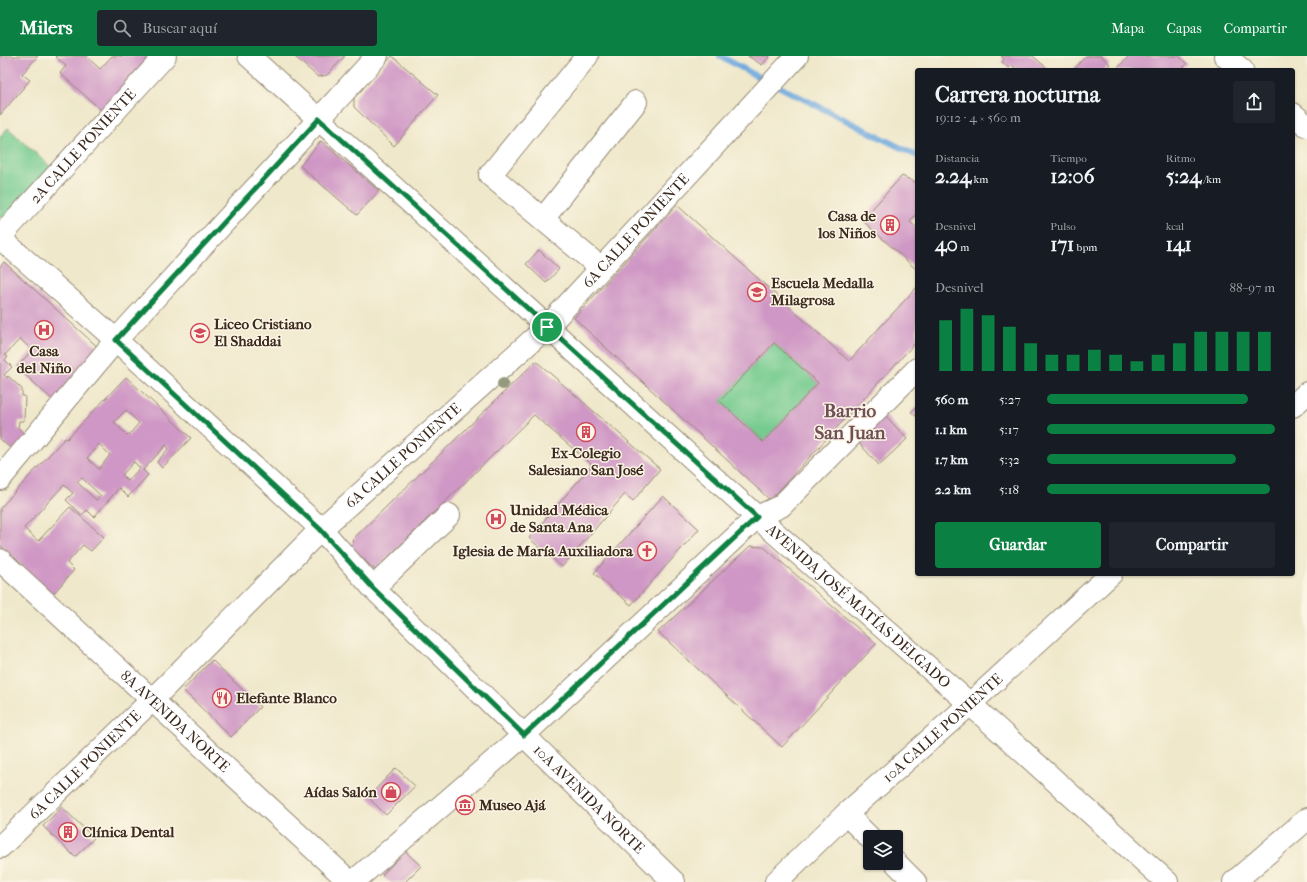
<!DOCTYPE html>
<html lang="es">
<head>
<meta charset="utf-8">
<style>
	:root { --surface:#171b24; --page:#20242c; --text:#f1f3f6; --muted:#9ea1a6; --accent:#0b8043 }
	body { margin:0; font-family:"IM FELL French Canon",serif; background:var(--page); color:var(--text); height:100vh; display:flex; flex-direction:column; font-size:15px; white-space:nowrap }
	* { box-sizing:border-box; margin:0 }
	p { font-size:13px; color:var(--muted) }
	.icon { flex:none; width:22px; height:22px; fill:none; stroke:currentColor; stroke-width:2; stroke-linecap:round; stroke-linejoin:round }
	.map { position:relative; flex:1; overflow:hidden }
	.panel { position:absolute; left:915px; top:12px; width:380px; height:508px; display:flex; flex-direction:column; background:var(--surface); border-radius:4px; box-shadow:0 1px 3px #0004 }
	.panel>* { flex:none }
	.buttons { position:absolute; left:863px; top:774px; display:grid; gap:8px }
	.buttons a { display:grid; place-items:center; width:40px; height:40px; border-radius:4px; background:var(--surface); box-shadow:0 1px 3px #0004; font-size:20px }
	.pin { position:absolute; display:grid; place-items:center; width:34px; height:34px; color:#fff; margin:-17px; border:2px solid #fff; border-radius:50%; box-shadow:0 1px 4px #0007 }
	.round { display:grid; place-items:center; flex:none; width:42px; height:42px; border-radius:4px; background:var(--page) }
	.summary { display:flex; align-items:center; justify-content:space-between; height:68px; padding:0 20px }
	h1 { font-size:22px; font-weight:800; line-height:30px }
	.stats { display:grid; grid-template-columns:repeat(3,1fr); gap:6px; height:68px; padding:4px 20px }
	.stats div { display:grid; align-content:center }
	.stats b { font-size:20px; font-weight:800 }
	.stats small { font-size:11px; font-weight:400 }
	.stats p { font-size:11px }
	.chart { height:112px; padding:8px 20px }
	.chart p { display:flex; justify-content:space-between }
	.chart svg { width:100%; height:72px; margin-top:4px; stroke:var(--accent); stroke-width:6 }
	.cta { display:flex; gap:8px; margin-top:auto; padding:8px 20px }
	.cta a { flex:1; height:46px; border-radius:4px; background:var(--accent); color:#fff; font-size:16px; font-weight:800; line-height:46px; text-align:center }
	.cta a+a { background:var(--page); color:var(--text) }
	ul { padding:0 20px; list-style:none; font-size:13px }
	li { display:grid; grid-template-columns:64px 48px 1fr; align-items:center; height:30px }
	li i { height:10px; border-radius:5px; background:var(--accent) }
	header { display:flex; align-items:center; gap:24px; box-sizing:border-box; height:56px; padding:0 20px; background:var(--accent); color:#fff }
	header strong { font-size:19px }
	nav { display:flex; gap:22px; margin-inline-start:auto; font-size:14px }
	.search { width:280px; height:36px; background:var(--page); display:flex; align-items:center; gap:10px; box-sizing:border-box; padding:0 14px; border-radius:4px; color:var(--muted); font-size:15px }
	.map>svg:first-child { display:block }
	.green { fill:#75cb8f; stroke:#587a56 }
	.lines { fill:none; stroke-linecap:round; stroke-linejoin:round }
	.stream { stroke:#6ca8dd; stroke-width:6 }
	.building { fill:#cf97c5; fill-rule:evenodd }
	.minor-casing { stroke:#958974; stroke-width:24 }
	.minor { stroke:#fff; stroke-width:22 }
	.tree { fill:#959a7f }
	.route-casing { stroke:#fff; stroke-width:8 }
	.route { stroke:#0b8043; stroke-width:5 }
	.labels { text-anchor:middle; dominant-baseline:central; stroke-width:3; stroke-linejoin:round; paint-order:stroke }
	.street-label { font-size:15px; fill:#3b2a1e; stroke:#fcf5e5 }
	.poi-label { font-size:15px; font-weight:bold; fill:#3b2a1e; stroke:#fcf5e5; text-anchor:start }
	.district-label { font-size:19px; font-weight:bold; fill:#6f5058; stroke:#fcf5e5 }
</style>
</head>
<body>
<header>
<strong>Milers</strong>
<div class="search"><svg class="icon" aria-label="search" viewBox="0 0 24 24"><circle cx="10" cy="10" r="6"/><path d="M15 15l6 6"/></svg>Buscar aquí</div>
<nav><a>Mapa</a><a>Capas</a><a>Compartir</a></nav>
</header>
<div class="map">
<svg width="1307" height="826" viewBox="0 0 1307 826">
	<rect width="100%" height="100%" fill="#fcf5e5"/>
	<filter id="ink" filterUnits="userSpaceOnUse"><feTurbulence type="fractalNoise" baseFrequency=".025" numOctaves="2"/><feDisplacementMap in="SourceGraphic" scale="8" xChannelSelector="R" yChannelSelector="G"/><feConvolveMatrix kernelMatrix="1 2 1 2 8 2 1 2 1" color-interpolation-filters="sRGB"/></filter>
	<filter id="wash" filterUnits="userSpaceOnUse"><feTurbulence type="fractalNoise" baseFrequency=".012" numOctaves="4" result="noise"/><feDisplacementMap in="SourceGraphic" scale="16" xChannelSelector="R" yChannelSelector="G"/><feGaussianBlur stdDeviation="0.9" result="paint"/><feColorMatrix in="noise" values="0 0 0 0 0 0 0 0 0 0 0 0 0 0 0 0 0 1.4 0 .05"/><feComposite in="paint" operator="in"/></filter>
	<g filter="url(#wash)">
		<rect width="100%" height="100%" fill="#efe8cb"/>
		<path class="green" d="M 8,72 L 54,114 L 12,162 L 2,163 L 0,161 L 0,81 Z
			M 774,287 L 818,327 L 763,386 L 720,345 Z"/>
		<g class="lines">
			<path class="stream" d="M 720,0 L 768,26
				M 776,29 L 917,100"/>
		</g>
		<g id="blocks">
			<path class="building" d="M 0,0 L 38,0 L 22,18 L 30,24 L 0,59 Z
				M 55,0 L 86,0 L 100,13 L 112,0 L 154,0 L 103,56 L 60,17 L 66,10 Z
				M 294,0 L 345,0 L 327,19 L 318,21 Z
				M 392,0 L 438,39 L 394,90 L 354,51 L 354,42 Z
				M 748,0 L 770,0 L 762,9 Z
				M 1001,0 L 1033,0 L 1049,14 L 1017,14 L 1012,9 L 1009,12 L 1002,6 L 1004,3 Z
				M 1086,0 L 1101,0 L 1110,8 L 1105,14 L 1073,14 Z
				M 1129,0 L 1179,0 L 1187,8 L 1181,14 L 1116,14 Z
				M 321,85 L 379,135 L 357,159 L 300,110 Z
				M 902,120 L 917,127 L 917,157 L 910,166 L 917,172 L 917,214 L 862,164 Z
				M 677,149 L 849,305 L 917,231 L 917,285 L 770,444 L 574,262 ZM 774,287 L 818,327 L 763,386 L 720,345 Z
				M 539,194 L 559,213 L 546,227 L 526,208 Z
				M 4,206 L 102,295 L 57,348 L 17,311 L 32,294 L 20,283 L 5,299 L 8,301 L 5,304 L 12,311 L 4,319 L 7,322 L 8,320 L 22,333 L 22,340 L 25,340 L 24,365 L 19,365 L 18,372 L 28,381 L 15,396 L 0,383 L 0,211 Z
				M 536,305 L 660,413 L 633,445 L 625,438 L 562,511 L 529,482 L 592,409 L 534,359 L 375,514 L 354,494 L 352,490 L 353,483 Z
				M 126,321 L 191,382 L 162,412 L 157,406 L 169,392 L 166,389 L 143,414 L 148,419 L 128,441 L 119,432 L 94,461 L 87,454 L 82,459 L 66,444 L 73,437 L 64,429 L 24,472 L 38,485 L 70,451 L 104,481 L 91,495 L 83,489 L 67,507 L 74,514 L 52,539 L 0,489 L 0,452 L 65,382 L 67,383 ZM 126,354 L 139,367 L 128,380 L 114,366 ZM 99,388 L 110,399 L 99,413 L 87,402 ZM 134,406 L 140,412 L 128,425 L 122,419 ZM 82,422 L 101,440 L 96,444 L 77,426 Z
				M 917,350 L 917,361 L 911,356 Z
				M 883,357 L 907,383 L 879,409 L 856,384 Z
				M 663,440 L 699,473 L 631,549 L 594,517 Z
				M 750,490 L 764,491 L 876,588 L 782,691 L 658,576 Z
				M 212,604 L 260,651 L 231,681 L 183,634 Z
				M 396,712 L 415,730 L 386,759 L 368,741 Z
				M 62,751 L 94,782 L 75,801 L 43,770 Z
				M 405,795 L 421,810 L 405,826 L 389,826 L 382,819 Z"/>
		</g>
	</g>
	<g filter="url(#ink)">
		<use href="#blocks" fill-opacity="0" stroke="#958974" stroke-width="1"/>
		<g class="lines">
			<g class="minor-casing">
				<g id="minor">
					<path id="s1" d="M 249,0 L 757,461 L 970,648 L 1167,826"/>
					<path d="M 587,0 L 490,119 L 601,212"/>
					<path d="M 1225,0 L 1242,14"/>
					<path d="M 1293,58 L 1307,70"/>
					<path d="M 543,163 L 636,46"/>
					<path id="s2" d="M 0,181 L 165,0"/>
					<path id="s3" d="M 0,182 L 116,284 L 321,473 L 373,532 L 674,826"/>
					<path d="M 1293,350 L 1307,337"/>
					<path d="M 0,423 L 116,284 L 377,0"/>
					<path id="s4" d="M 0,504 L 350,826"/>
					<path d="M 373,532 L 449,459"/>
					<path d="M 846,758 L 870,782"/>
					<path id="s5" d="M 0,791 L 152,644 L 321,473 L 547,271 L 797,0"/>
					<path d="M 896,807 L 915,826"/>
					<path d="M 353,826 L 524,679 L 757,461 L 781,450 L 917,313"/>
					<path id="s6" d="M 776,826 L 846,758 L 970,648 L 1111,518"/>
					<path d="M 1234,826 L 1307,763"/>
				</g>
			</g>
			<use href="#minor" class="minor"/>
		</g>
		<circle class="tree" cx="503" cy="328" r="6"/>
	</g>
	<g class="lines" filter="url(#ink)">
		<g class="route-casing">
			<path id="route" d="M 319,63 L 757,461 L 524,679 L 373,532 L 320,473 L 116,284 Z"/>
		</g>
		<use href="#route" class="route"/>
	</g>
	<defs>
		<g id="building-ring" transform="scale(1)"><circle r="9.5" fill="#fcf5e5" stroke="#d1495b" stroke-width="1.5"/><path d="M-4-6H4V6H1V3H-1V6H-4ZM-2.5-4.3h1.7v1.8h-1.7ZM.8-4.3h1.7v1.8H.8ZM-2.5-1h1.7V.8h-1.7ZM.8-1h1.7V.8H.8Z" fill="#d1495b"/></g>
		<g id="school-ring" transform="scale(1)"><circle r="9.5" fill="#fcf5e5" stroke="#d1495b" stroke-width="1.5"/><path d="M0-5L7-2L0 1L-7-2ZM-4 1L0 2.5L4 1V4Q0 6-4 4Z" fill="#d1495b"/></g>
		<g id="hospital-ring" transform="scale(1)"><circle r="9.5" fill="#fcf5e5" stroke="#d1495b" stroke-width="1.5"/><path d="M-5-5h3v3.5h4V-5h3V5h-3V1.5h-4V5h-3Z" fill="#d1495b"/></g>
		<g id="university-ring" transform="scale(1)"><circle r="9.5" fill="#fcf5e5" stroke="#d1495b" stroke-width="1.5"/><path d="M0-5L7-2L0 1L-7-2ZM-4 1L0 2.5L4 1V4Q0 6-4 4Z" fill="#d1495b"/></g>
		<g id="church-ring" transform="scale(1)"><circle r="9.5" fill="#fcf5e5" stroke="#d1495b" stroke-width="1.5"/><path d="M-1.2-6h2.4v3.5h3.3v2.4h-3.3V6h-2.4V-.1h-3.3v-2.4h3.3Z" fill="#d1495b"/></g>
		<g id="restaurant-ring" transform="scale(1)"><circle r="9.5" fill="#fcf5e5" stroke="#d1495b" stroke-width="1.5"/><path d="M-5-6h1v4h1v-4h1v4h1v-4h1v5L-1.5 .5V6h-2V.5L-5-1ZM5-6V6H3V1.5H1.5Q1.5-4 5-6Z" fill="#d1495b"/></g>
		<g id="shop-ring" transform="scale(1)"><circle r="9.5" fill="#fcf5e5" stroke="#d1495b" stroke-width="1.5"/><path d="M-5-2.5h2.3a2.7 3.5 0 0 1 5.4 0H5L5.5 6h-11ZM-1.5-2.5h3a1.5 2.3 0 0 0-3 0Z" fill="#d1495b"/></g>
		<g id="museum-ring" transform="scale(1)"><circle r="9.5" fill="#fcf5e5" stroke="#d1495b" stroke-width="1.5"/><path d="M0-6L6-3V-2H-6V-3ZM-5-1h2V3h-2ZM-1-1h2V3h-2ZM3-1h2V3H3ZM-6 4H6V6H-6Z" fill="#d1495b"/></g>
	</defs>
	<g fill-rule="evenodd">
		<use href="#building-ring" x="890" y="169"/>
		<use href="#school-ring" x="757" y="236"/>
		<use href="#hospital-ring" x="44" y="274"/>
		<use href="#university-ring" x="200" y="277"/>
		<use href="#building-ring" x="586" y="376"/>
		<use href="#hospital-ring" x="496" y="463"/>
		<use href="#church-ring" x="647" y="495"/>
		<use href="#restaurant-ring" x="222" y="642"/>
		<use href="#shop-ring" x="391" y="736"/>
		<use href="#museum-ring" x="465" y="749"/>
		<use href="#building-ring" x="68" y="776"/>
	</g>
	<g class="labels">
		<g class="street-label">
			<text stroke="none"><textPath href="#s2" startOffset="123">2A CALLE PONIENTE</textPath></text>
			<text stroke="none"><textPath href="#s5" startOffset="886">6A CALLE PONIENTE</textPath></text>
			<text stroke="none"><textPath href="#s5" startOffset="562">6A CALLE PONIENTE</textPath></text>
			<text stroke="none"><textPath href="#s1" startOffset="821">AVENIDA JOSÉ MATÍAS DELGADO</textPath></text>
			<text stroke="none"><textPath href="#s4" startOffset="238">8A AVENIDA NORTE</textPath></text>
			<text stroke="none"><textPath href="#s6" startOffset="227">10A CALLE PONIENTE</textPath></text>
			<text stroke="none"><textPath href="#s5" startOffset="118">6A CALLE PONIENTE</textPath></text>
			<text stroke="none"><textPath href="#s3" startOffset="814">10A AVENIDA NORTE</textPath></text>
		</g>
		<g class="poi-label">
			<text x="876" y="160" text-anchor="end">Casa de<tspan x="876" dy="17">los Niños</tspan></text>
			<text x="771" y="227">Escuela Medalla<tspan x="771" dy="17">Milagrosa</tspan></text>
			<text x="214" y="268">Liceo Cristiano<tspan x="214" dy="17">El Shaddai</tspan></text>
			<text x="44" y="295" text-anchor="middle">Casa<tspan x="44" dy="17">del Niño</tspan></text>
			<text x="586" y="397" text-anchor="middle">Ex-Colegio<tspan x="586" dy="17">Salesiano San José</tspan></text>
			<text x="510" y="454">Unidad Médica<tspan x="510" dy="17">de Santa Ana</tspan></text>
			<text x="633" y="495" text-anchor="end">Iglesia de María Auxiliadora</text>
			<text x="236" y="642">Elefante Blanco</text>
			<text x="377" y="736" text-anchor="end">Aídas Salón</text>
			<text x="479" y="749">Museo Ajá</text>
			<text x="82" y="776">Clínica Dental</text>
		</g>
		<g class="district-label">
			<text x="850" y="355">Barrio<tspan x="850" dy="22">San Juan</tspan></text>
		</g>
	</g>
</svg>
<div class="buttons">
<a><svg class="icon" aria-label="layers" viewBox="0 0 24 24"><path d="M12 4l9 5-9 5-9-5zM3 14l9 5 9-5"/></svg></a>
</div>
<div class="pin" style="left:547px;top:271px;background:#1e9e55"><svg class="icon" aria-label="arrive" viewBox="0 0 24 24"><path d="M6 21V4h12l-3 4 3 4H6"/></svg></div>
<section class="panel">
<div class="summary"><div><h1>Carrera nocturna</h1><p>19:12 · 4 × 560 m</p></div><a class="round"><svg class="icon" aria-label="share" viewBox="0 0 24 24"><path d="M12 15V3M7 8l5-5 5 5M5 13v7h14v-7"/></svg></a></div>
<div class="stats">
<div><p>Distancia</p><b>2.24<small> km</small></b></div>
<div><p>Tiempo</p><b>12:06</b></div>
<div><p>Ritmo</p><b>5:24<small> /km</small></b></div>
</div>
<div class="stats">
<div><p>Desnivel</p><b>40<small> m</small></b></div>
<div><p>Pulso</p><b>171<small> bpm</small></b></div>
<div><p>kcal</p><b>141</b></div>
</div>
<div class="chart"><p><span>Desnivel</span>88–97 m</p>
<svg viewBox="0 0 160 44" preserveAspectRatio="none"><path d="M5 44V13M15 44V6M25 44V10M35 44V17M45 44V27M55 44V34M65 44V34M75 44V31M85 44V34M95 44V38M105 44V34M115 44V27M125 44V20M135 44V20M145 44V20M155 44V20"/></svg>
</div>
<ul>
<li><b>560 m</b>5:27<i style="width:88%"></i></li>
<li><b>1.1 km</b>5:17<i style="width:100%"></i></li>
<li><b>1.7 km</b>5:32<i style="width:83%"></i></li>
<li><b>2.2 km</b>5:18<i style="width:98%"></i></li>
</ul>
<div class="cta"><a>Guardar</a><a>Compartir</a></div>
</section>
</div>
</body>
</html>
